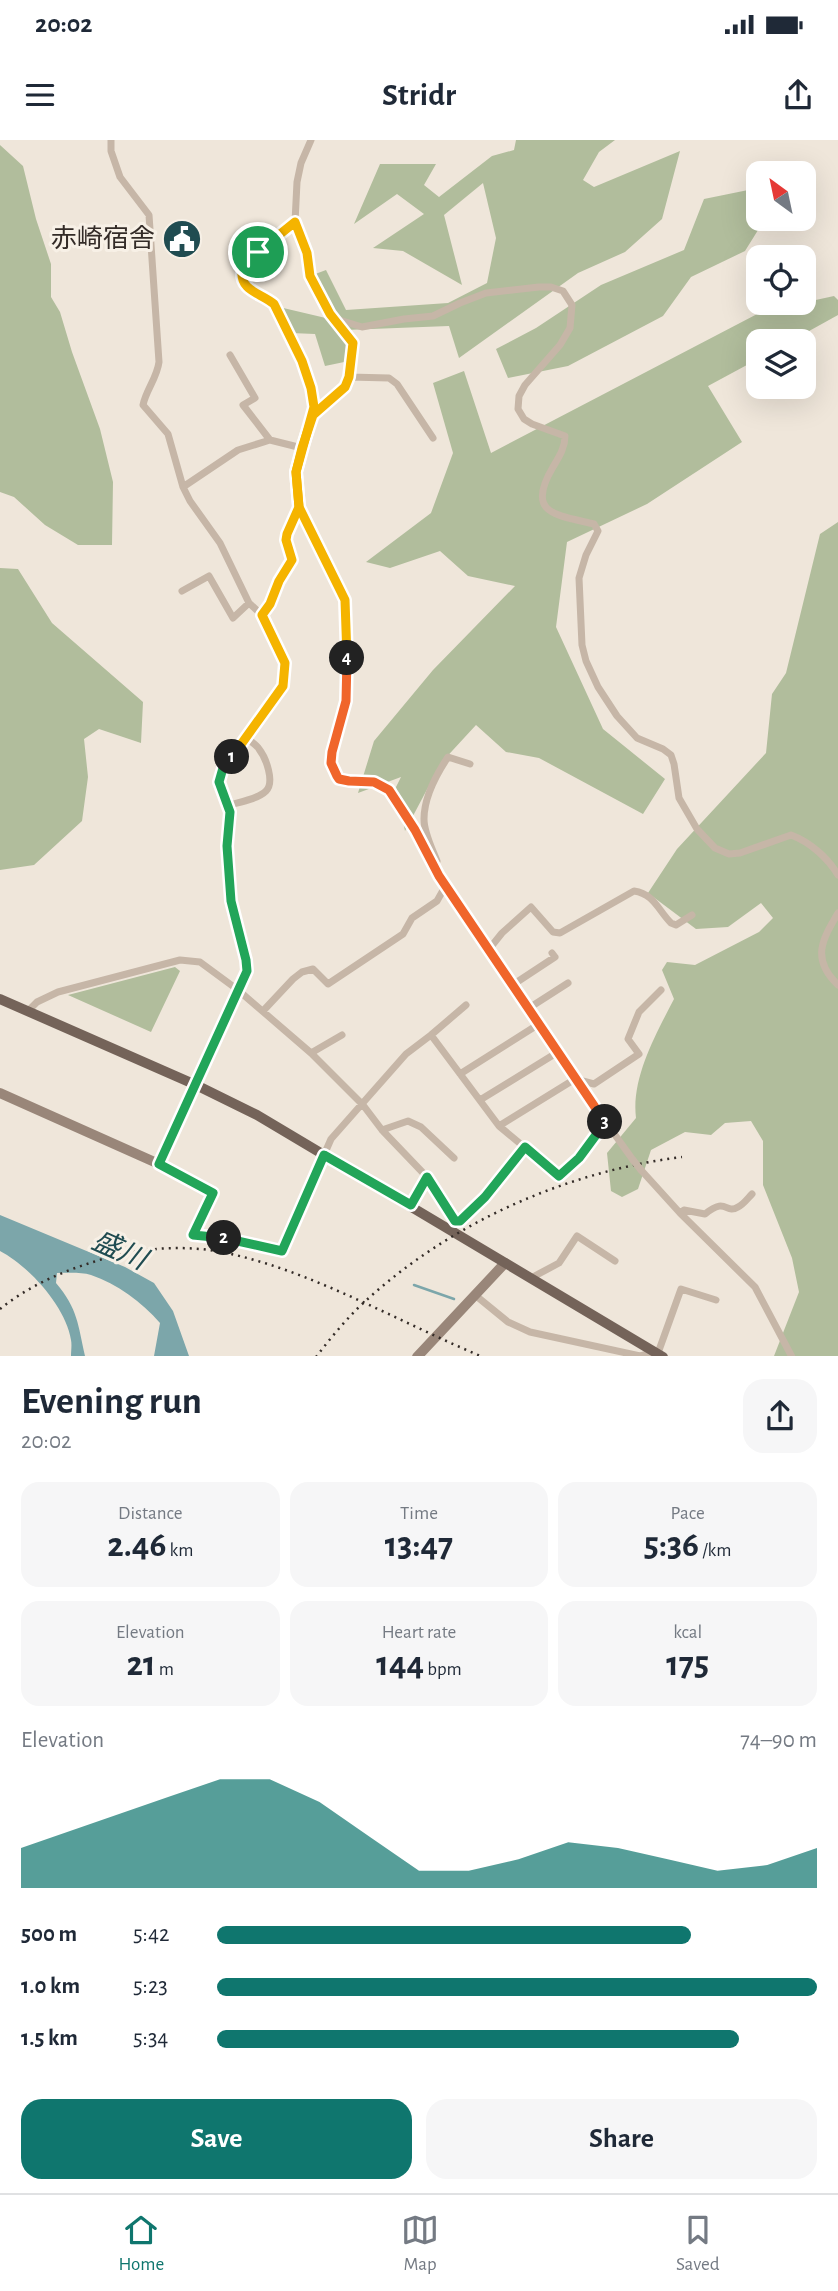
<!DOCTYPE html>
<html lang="en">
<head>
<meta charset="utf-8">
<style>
	:root { --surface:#fff; --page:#f6f6f7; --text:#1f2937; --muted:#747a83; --line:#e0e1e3; --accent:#0f766e }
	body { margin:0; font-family:"Alegreya Sans","Noto Sans JP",sans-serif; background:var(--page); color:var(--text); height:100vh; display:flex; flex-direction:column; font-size:26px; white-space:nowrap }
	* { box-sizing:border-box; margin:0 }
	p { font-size:23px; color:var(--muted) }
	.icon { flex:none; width:38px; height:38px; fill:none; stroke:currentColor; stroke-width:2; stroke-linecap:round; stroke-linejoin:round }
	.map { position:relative; height:1216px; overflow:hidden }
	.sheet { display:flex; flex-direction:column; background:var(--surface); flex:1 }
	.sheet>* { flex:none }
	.needle { width:46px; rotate:327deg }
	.buttons { position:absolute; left:746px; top:21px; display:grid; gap:14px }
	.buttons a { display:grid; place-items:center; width:70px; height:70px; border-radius:14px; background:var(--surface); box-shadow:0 7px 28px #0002; font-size:35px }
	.pin { position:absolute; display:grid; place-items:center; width:60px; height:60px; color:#fff; margin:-30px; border:4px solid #fff; border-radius:50%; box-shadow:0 2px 7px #0007 }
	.km { position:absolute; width:35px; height:35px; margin:-18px; border-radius:50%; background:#222; color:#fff; font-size:19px; line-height:35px; text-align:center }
	.round { display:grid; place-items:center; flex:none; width:74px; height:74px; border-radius:21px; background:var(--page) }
	.summary { display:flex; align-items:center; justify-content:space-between; height:119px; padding:0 21px }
	h1 { font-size:38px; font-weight:600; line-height:52px }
	.figures { display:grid; grid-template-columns:repeat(3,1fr); gap:10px; height:119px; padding:7px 21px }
	.figures div { display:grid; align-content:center; border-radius:18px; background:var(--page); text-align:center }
	.figures b { font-size:35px; font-weight:600 }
	.figures small { font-size:19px; font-weight:400 }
	.figures p { font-size:19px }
	.chart { height:196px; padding:14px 21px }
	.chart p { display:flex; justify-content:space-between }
	.chart svg { width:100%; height:126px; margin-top:7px; fill:var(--accent); opacity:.7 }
	.cta { display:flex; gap:14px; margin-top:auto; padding:14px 21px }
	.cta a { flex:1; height:80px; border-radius:21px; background:var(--accent); color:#fff; font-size:28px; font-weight:600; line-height:80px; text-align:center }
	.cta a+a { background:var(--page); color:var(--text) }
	ul { padding:0 21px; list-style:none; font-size:23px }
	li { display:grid; grid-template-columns:112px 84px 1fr; align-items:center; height:52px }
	li i { height:18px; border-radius:9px; background:var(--accent) }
	.status { display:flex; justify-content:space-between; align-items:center; height:49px; padding:0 35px; background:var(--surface); direction:ltr }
	.status svg { height:19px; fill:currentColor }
	header { display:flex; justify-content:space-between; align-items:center; height:91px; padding:0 21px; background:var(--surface); font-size:32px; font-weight:600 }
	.dock { display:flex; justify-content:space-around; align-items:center; height:98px; border-top:2px solid var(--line); background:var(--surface); font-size:19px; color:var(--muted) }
	.dock a { display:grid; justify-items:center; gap:4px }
	.dock .selected { color:var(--accent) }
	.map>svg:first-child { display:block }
	.green { fill:#b1bd9c }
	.water { fill:#7ca6aa }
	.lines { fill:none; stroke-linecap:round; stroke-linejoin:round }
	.stream { stroke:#7ca6aa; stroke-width:2.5 }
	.street { stroke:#c6b6a7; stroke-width:7 }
	.secondary { stroke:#998679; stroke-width:10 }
	.primary { stroke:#746359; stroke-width:10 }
	.rail { stroke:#332b27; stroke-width:2.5; stroke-dasharray:2 5; stroke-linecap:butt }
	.street-bridge { stroke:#c6b6a7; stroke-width:7 }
	.split-1-casing { stroke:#fff; stroke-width:14 }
	.split-2-casing { stroke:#fff; stroke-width:14 }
	.split-3-casing { stroke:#fff; stroke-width:14 }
	.split-4-casing { stroke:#fff; stroke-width:14 }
	.split-5-casing { stroke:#fff; stroke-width:14 }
	.split-1 { stroke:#f5b400; stroke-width:9 }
	.split-2 { stroke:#22a559; stroke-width:9 }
	.split-3 { stroke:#22a559; stroke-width:9 }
	.split-4 { stroke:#f0652b; stroke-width:9 }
	.split-5 { stroke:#f5b400; stroke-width:9 }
	.labels { text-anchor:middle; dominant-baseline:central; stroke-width:6; stroke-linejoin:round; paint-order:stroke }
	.poi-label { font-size:26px; fill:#332b27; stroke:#f7f0e6; text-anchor:end }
	.water-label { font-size:28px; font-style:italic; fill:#204c51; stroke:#f7f0e6 }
</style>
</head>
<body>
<div class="status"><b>20:02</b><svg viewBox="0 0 49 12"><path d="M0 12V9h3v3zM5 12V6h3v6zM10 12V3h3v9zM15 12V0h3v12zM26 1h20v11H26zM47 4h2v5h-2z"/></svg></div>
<header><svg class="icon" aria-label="menu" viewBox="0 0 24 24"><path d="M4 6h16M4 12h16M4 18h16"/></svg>Stridr<svg class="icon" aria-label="share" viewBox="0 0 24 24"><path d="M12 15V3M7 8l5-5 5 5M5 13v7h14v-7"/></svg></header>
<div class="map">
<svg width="838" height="1217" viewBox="0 0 838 1217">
	<rect width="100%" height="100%" fill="#efe6da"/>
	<path class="green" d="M 516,0 L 615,0 L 599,12 L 583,40 L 594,47 L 680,11 L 662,79 L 625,112 L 578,133 L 459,218 L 449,186 L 345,190 L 349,221 L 325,226 L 315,194 L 291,193 L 279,167 L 330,179 L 310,136 L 326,130 L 346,170 L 448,163 L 487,143 L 496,98 L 483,43 L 444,75 L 462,145 L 403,111 L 373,108 L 424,74 L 397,54 L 354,84 L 380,24 L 436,24 L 424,45 L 439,57 L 492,16 L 514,10 Z
		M 0,5 L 23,26 L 36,79 L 51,124 L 51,157 L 60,172 L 72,212 L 100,289 L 113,342 L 112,405 L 78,405 L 45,385 L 14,357 L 0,352 Z
		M 758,48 L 758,79 L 765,79 L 745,111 L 691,137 L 663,176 L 568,226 L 508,238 L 496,209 L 536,188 L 601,145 L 684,110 L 704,59 Z
		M 834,156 L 838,160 L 838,175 L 791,201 L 758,201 L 758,219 L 708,246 L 742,302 L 647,364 L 567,402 L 556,487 L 603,589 L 665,639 L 643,674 L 539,618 L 506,612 L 476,585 L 441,623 L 405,691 L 396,647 L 401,637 L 358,653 L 374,601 L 433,530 L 515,446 L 468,436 L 440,411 L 390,428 L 366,422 L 431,373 L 453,313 L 433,243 L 464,231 L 491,313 L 761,172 Z
		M 838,382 L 838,1216 L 774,1216 L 799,1152 L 792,1118 L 763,1045 L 763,1001 L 751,981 L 725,983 L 711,995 L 685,992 L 651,1010 L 638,1049 L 622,1057 L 611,1051 L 607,1013 L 636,978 C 631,938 656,894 674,859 L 662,830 L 667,822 L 695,825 L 759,792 L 773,778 L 761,763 L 728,787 L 696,789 L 648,753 L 677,709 L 766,613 L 772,554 L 786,533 L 820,394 Z
		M 0,428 L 18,429 L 52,483 L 143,562 L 141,603 L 99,589 L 84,599 L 88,637 L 82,681 L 34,725 L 0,730 Z
		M 175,827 L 180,831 L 151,892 L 68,855 Z"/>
	<path class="water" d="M 0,1075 L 125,1127 L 154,1143 L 173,1171 L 189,1216 L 154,1216 L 160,1183 C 142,1162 117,1144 91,1135 C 81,1132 68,1133 57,1133 L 56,1143 C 78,1169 78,1185 85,1216 L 71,1216 C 71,1211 72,1205 71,1200 C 66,1167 29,1126 0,1111 Z"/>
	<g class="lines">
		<path class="stream" d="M 414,1145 L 454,1159"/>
		<path class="street" d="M 111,0 L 111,11 L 120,37 L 149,75 L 159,222 C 157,238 146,250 143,265 L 168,294 L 183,347 L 190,361 L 220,403 L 249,463 L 262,475 L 273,496 L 285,523 L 283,546 L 277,556 L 223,628 L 219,642 L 230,672 L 227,706 L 231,761 L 246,820 L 247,831 L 196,945
			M 311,0 L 301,23 L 297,42 L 295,82 L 307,113 L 310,136 L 330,174 L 353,203 C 348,248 348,246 313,275
			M 295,82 C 280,92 229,127 246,147 C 252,154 266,157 274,164 L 302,221 L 311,248 L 314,267 L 297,333 L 299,367 L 345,460 L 348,548 L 331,623 L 339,639 L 374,642 L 389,650 L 415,690 L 439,736 L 503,827 L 590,960 L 633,1020
			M 333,178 L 362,187 L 404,179 L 433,176 L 460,163 L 486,153 L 539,147 L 551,147 L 563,151 L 572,165 L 570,188 L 560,205 L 525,245 L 519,256 L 518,269 L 524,279 L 532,284 L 565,296 C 565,308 559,317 553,327 C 525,374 556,375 594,384 L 598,391 L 586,415 L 579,438 L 582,505 L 586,521 L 598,547 L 617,576 L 637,598 L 663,609 L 671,615 L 674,624 L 679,658 L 697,689 L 715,708 L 729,714 L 740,713 L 791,695 C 810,702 828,718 838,735
			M 230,215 L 255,258 L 243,265 L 270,300
			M 349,237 L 389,238 L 397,244 L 433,298
			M 183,347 L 238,310 L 270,300 L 302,308
			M 182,451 L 209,436 L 233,478 L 249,463
			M 262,475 L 270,464 L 279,441 L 292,420 L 286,400 L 287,394 L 299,367
			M 229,665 C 240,662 258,659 266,651 C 275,642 266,618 259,609 C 256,604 250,601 246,598
			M 437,721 C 432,708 424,693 424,679 C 424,657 436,635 448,617 L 470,624
			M 838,773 C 822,800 811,819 838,845
			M 490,808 L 502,793 L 531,767 L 553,792 L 560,793 L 634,751 C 654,754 658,770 671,783 L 676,785 L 692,775
			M 514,844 L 555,817 L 552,813
			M 529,868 L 568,843
			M 28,871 L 37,862 L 58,852 L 180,820 L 200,822 L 238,850 L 311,913 L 363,965 L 382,990 L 427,1037 L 411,1065
			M 263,871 L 293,839 L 302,832 L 313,829 L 328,844 L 403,794 L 412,778 L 437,761 L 446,745
			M 431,895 L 466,865
			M 311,913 L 342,895
			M 460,934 L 539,884
			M 480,960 L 558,912
			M 499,986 L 575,939 L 594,944 L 639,914 L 628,899 L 639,872 L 661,850
			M 382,990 L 408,981 L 421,987 L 454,1018
			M 159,1024 L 213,1053 L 193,1095 L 231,1099 L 282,1111 L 331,999 L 406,914 L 431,895 L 499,986 L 559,1036 L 579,1018 L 596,994 L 608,985
			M 641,1030 L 680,1073 L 755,1147 L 792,1217
			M 427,1037 L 455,1081 L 460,1081 L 485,1057 L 525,1007
			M 680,1073 L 684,1070 L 705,1074 C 727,1056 725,1075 738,1067 C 743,1065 748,1058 752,1054
			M 531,1138 L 559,1123 L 577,1096 L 615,1121
			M 475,1155 L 508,1182 L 530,1192 L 640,1216 L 648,1214 L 653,1211
			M 658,1213 L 681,1149 L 716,1160"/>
		<path class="secondary" d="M 0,953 L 159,1024 L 196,945
			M 417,1217 L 505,1123"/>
		<path class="primary" d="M 0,859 L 196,945 L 257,975 L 663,1217"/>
		<path class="rail" d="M 0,1169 C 26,1148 58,1133 90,1123 C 134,1108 185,1103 231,1114 C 316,1133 401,1183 483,1217
			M 316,1217 C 329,1200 343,1183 358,1168 C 445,1085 563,1032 682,1017"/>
		<path class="street-bridge" d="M 633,1020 L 641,1030"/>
	</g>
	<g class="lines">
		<g class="split-1-casing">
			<path id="split-1" d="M 232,617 L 283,546 L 285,523 L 262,475 L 270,464 L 279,441 L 292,420 L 286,400 L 287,394 L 299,367 L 296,332 L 314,267 L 311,248 L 302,221 L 274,164 C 261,153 240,151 242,131 L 258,112"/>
		</g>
		<g class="split-2-casing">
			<path id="split-2" d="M 224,1098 L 193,1095 L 213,1053 L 159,1024 L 247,831 L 246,820 L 231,761 L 227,706 L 230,672 L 219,642 L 223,628 L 232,617"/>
		</g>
		<g class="split-3-casing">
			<path id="split-3" d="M 224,1098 L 282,1111 L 324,1015 L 411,1065 L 427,1037 L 455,1081 L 460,1081 L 485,1057 L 525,1007 L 559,1036 L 579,1018 L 596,995 L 608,985 L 605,982"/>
		</g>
		<g class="split-4-casing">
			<path id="split-4" d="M 347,518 L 346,561 L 332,612 L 331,623 L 337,636 L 339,639 L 349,641 L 374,642 L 389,650 L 415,690 L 439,736 L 605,982"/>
		</g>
		<g class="split-5-casing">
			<path id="split-5" d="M 258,112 L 295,82 L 307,113 L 310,136 L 330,174 L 353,203 L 349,237 L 345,247 L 313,275 L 302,308 L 296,332 L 299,367 L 345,460 L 347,518"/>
		</g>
		<use href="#split-1" class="split-1"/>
		<use href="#split-2" class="split-2"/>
		<use href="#split-3" class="split-3"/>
		<use href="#split-4" class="split-4"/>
		<use href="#split-5" class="split-5"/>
	</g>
	<defs>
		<g id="civic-disc" transform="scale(2.0125)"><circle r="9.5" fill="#204c51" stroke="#f7f0e6"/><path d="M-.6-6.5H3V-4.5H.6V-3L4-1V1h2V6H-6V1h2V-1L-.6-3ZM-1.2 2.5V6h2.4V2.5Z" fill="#fff"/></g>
	</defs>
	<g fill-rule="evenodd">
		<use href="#civic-disc" x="182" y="99"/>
	</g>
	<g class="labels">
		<g class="poi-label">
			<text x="155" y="99">赤崎宿舎</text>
		</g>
		<g class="water-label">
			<text transform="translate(119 1111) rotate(24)">盛川</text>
		</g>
	</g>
</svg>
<div class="buttons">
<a><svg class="needle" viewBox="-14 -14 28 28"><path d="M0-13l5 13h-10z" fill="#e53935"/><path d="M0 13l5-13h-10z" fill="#747a83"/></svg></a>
<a><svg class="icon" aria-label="locate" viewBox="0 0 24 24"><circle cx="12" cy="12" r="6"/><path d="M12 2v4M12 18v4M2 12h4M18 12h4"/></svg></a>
<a><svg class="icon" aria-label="layers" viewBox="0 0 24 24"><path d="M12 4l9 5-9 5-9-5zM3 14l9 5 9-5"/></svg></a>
</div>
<div class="pin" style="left:258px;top:112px;background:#1e9e55"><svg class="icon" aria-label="arrive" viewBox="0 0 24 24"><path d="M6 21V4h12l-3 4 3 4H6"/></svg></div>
<b class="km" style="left:232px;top:617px">1</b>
<b class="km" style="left:224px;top:1098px">2</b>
<b class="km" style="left:605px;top:982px">3</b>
<b class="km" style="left:347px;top:518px">4</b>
</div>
<section class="sheet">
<div class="summary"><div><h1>Evening run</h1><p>20:02</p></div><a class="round"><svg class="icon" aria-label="share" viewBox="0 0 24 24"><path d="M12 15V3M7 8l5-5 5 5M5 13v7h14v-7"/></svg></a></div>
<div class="figures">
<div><p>Distance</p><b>2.46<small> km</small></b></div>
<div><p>Time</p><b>13:47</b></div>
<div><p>Pace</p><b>5:36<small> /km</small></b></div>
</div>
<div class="figures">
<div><p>Elevation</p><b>21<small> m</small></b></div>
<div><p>Heart rate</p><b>144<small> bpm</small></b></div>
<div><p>kcal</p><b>175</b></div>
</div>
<div class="chart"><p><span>Elevation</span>74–90 m</p>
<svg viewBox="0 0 160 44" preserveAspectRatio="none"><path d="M0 44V30L10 24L20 18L30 12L40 6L50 6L60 14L70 26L80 38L90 38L100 34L110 28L120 30L130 34L140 38L150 36L160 30V44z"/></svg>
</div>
<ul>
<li><b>500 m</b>5:42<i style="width:79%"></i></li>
<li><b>1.0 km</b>5:23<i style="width:100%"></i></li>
<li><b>1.5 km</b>5:34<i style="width:87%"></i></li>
</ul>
<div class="cta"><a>Save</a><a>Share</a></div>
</section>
<nav class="dock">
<a class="selected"><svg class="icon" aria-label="home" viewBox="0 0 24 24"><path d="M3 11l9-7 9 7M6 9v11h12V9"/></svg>Home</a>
<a><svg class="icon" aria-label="map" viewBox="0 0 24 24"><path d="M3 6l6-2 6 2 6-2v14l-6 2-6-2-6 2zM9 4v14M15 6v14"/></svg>Map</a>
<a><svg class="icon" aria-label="saved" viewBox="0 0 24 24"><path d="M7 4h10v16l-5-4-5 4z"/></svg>Saved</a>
</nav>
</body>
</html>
